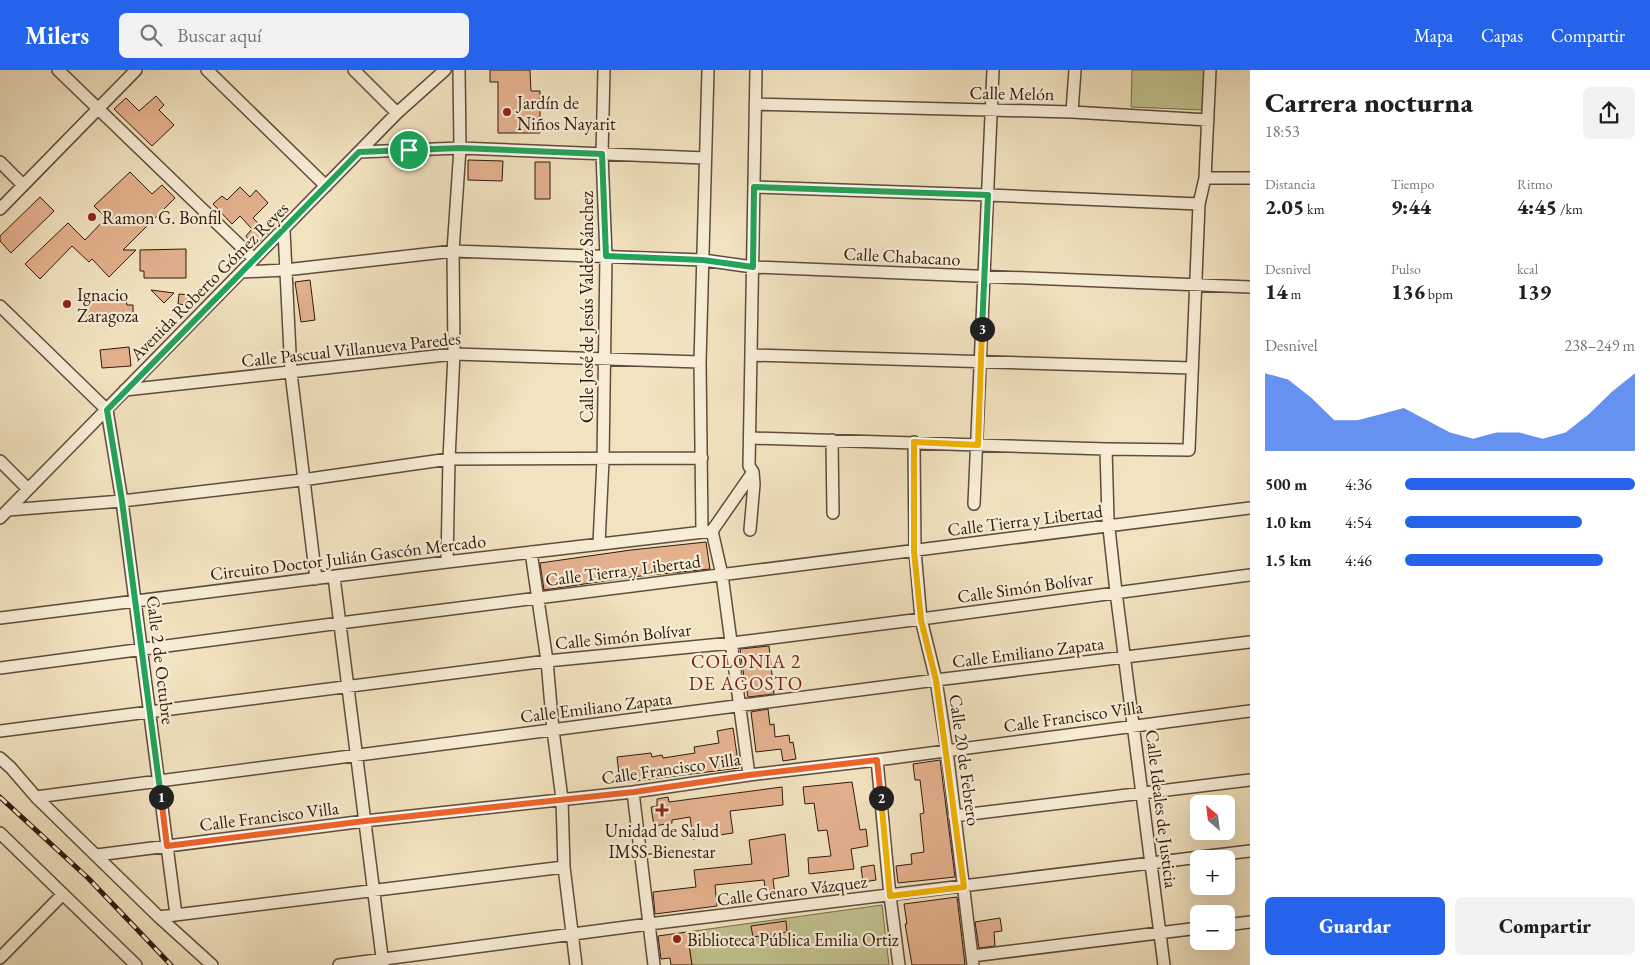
<!DOCTYPE html>
<html lang="es">
<head>
<meta charset="utf-8">
<style>
	:root { --surface:#fff; --page:#f2f2f2; --text:#202124; --muted:#757577; --accent:#2563eb }
	body { margin:0; font-family:"EB Garamond",serif; background:var(--page); color:var(--text); height:100vh; display:flex; flex-direction:column; font-size:19px; white-space:nowrap }
	* { box-sizing:border-box; margin:0 }
	p { font-size:16px; color:var(--muted) }
	.icon { flex:none; width:28px; height:28px; fill:none; stroke:currentColor; stroke-width:2; stroke-linecap:round; stroke-linejoin:round }
	.map { position:relative; flex:1; overflow:hidden }
	.panel { display:flex; flex-direction:column; background:var(--surface); width:400px }
	.panel>* { flex:none }
	.needle { width:32px; rotate:332deg }
	.controls { position:absolute; left:1190px; top:725px; display:grid; gap:10px }
	.controls a { display:grid; place-items:center; width:45px; height:45px; border-radius:8px; background:var(--surface); box-shadow:0 5px 20px #0002; font-size:25px }
	.pin { position:absolute; display:grid; place-items:center; width:42px; height:42px; color:#fff; margin:-21px; border:2px solid #fff; border-radius:50%; box-shadow:0 1px 5px #0007 }
	.km { position:absolute; width:25px; height:25px; margin:-12px; border-radius:50%; background:#222; color:#fff; font-size:14px; line-height:25px; text-align:center }
	.round { display:grid; place-items:center; flex:none; width:52px; height:52px; border-radius:8px; background:var(--page) }
	.overview { display:flex; align-items:center; justify-content:space-between; height:85px; padding:0 15px }
	h1 { font-size:28px; font-weight:800; line-height:38px }
	.metrics { display:grid; grid-template-columns:repeat(3,1fr); gap:8px; height:85px; padding:5px 15px }
	.metrics div { display:grid; align-content:center }
	.metrics b { font-size:21px; font-weight:800 }
	.metrics small { font-size:14px; font-weight:400 }
	.metrics p { font-size:14px }
	.chart { height:140px; padding:10px 15px }
	.chart p { display:flex; justify-content:space-between }
	.chart svg { width:100%; height:90px; margin-top:5px; fill:var(--accent); opacity:.7 }
	.button { display:flex; gap:10px; margin-top:auto; padding:10px 15px }
	.button a { flex:1; height:58px; border-radius:8px; background:var(--accent); color:#fff; font-size:20px; font-weight:800; line-height:58px; text-align:center }
	.button a+a { background:var(--page); color:var(--text) }
	ul { padding:0 15px; list-style:none; font-size:16px }
	li { display:grid; grid-template-columns:80px 60px 1fr; align-items:center; height:38px }
	li i { height:12px; border-radius:6px; background:var(--accent) }
	header { display:flex; align-items:center; gap:30px; box-sizing:border-box; height:70px; padding:0 25px; background:var(--accent); color:#fff }
	header strong { font-size:24px }
	nav { display:flex; gap:28px; margin-inline-start:auto; font-size:18px }
	.search { width:350px; height:45px; background:var(--page); display:flex; align-items:center; gap:12px; box-sizing:border-box; padding:0 18px; border-radius:8px; color:var(--muted); font-size:19px }
	main { display:flex; flex:1; min-height:0 }
	.map>svg:first-child { display:block }
	.green { fill:#c0c28e; stroke:#786e4e }
	.building { fill:#e4b18e; stroke:#2f190e }
	.lines { fill:none; stroke-linecap:round; stroke-linejoin:round }
	.minor-casing { stroke:#604c3a; stroke-width:14 }
	.minor { stroke:#f7edd6; stroke-width:11 }
	.rail-casing { stroke:#2f190e; stroke-width:5 }
	.rail { stroke:#f7edd6; stroke-width:3; stroke-dasharray:9; stroke-linecap:butt }
	.split-1-casing { stroke:#fff; stroke-width:10 }
	.split-2-casing { stroke:#fff; stroke-width:10 }
	.split-3-casing { stroke:#fff; stroke-width:10 }
	.split-4-casing { stroke:#fff; stroke-width:10 }
	.split-1 { stroke:#22a559; stroke-width:6 }
	.split-2 { stroke:#f0652b; stroke-width:6 }
	.split-3 { stroke:#f5b400; stroke-width:6 }
	.split-4 { stroke:#22a559; stroke-width:6 }
	.poi-dot { fill:#8f2418; stroke:#f7edd6; stroke-width:2 }
	.labels { text-anchor:middle; dominant-baseline:central; stroke-width:4.5; stroke-linejoin:round; paint-order:stroke }
	.street-label { font-size:18px; fill:#2f190e; stroke:#f7edd6 }
	.poi-label { font-size:18px; fill:#2f190e; stroke:#f7edd6; text-anchor:start }
	.neighbourhood-label { font-size:19px; letter-spacing:1px; fill:#7a1f14; stroke:#f7edd6 }
</style>
</head>
<body>
<header>
<strong>Milers</strong>
<div class="search"><svg class="icon" aria-label="search" viewBox="0 0 24 24"><circle cx="10" cy="10" r="6"/><path d="M15 15l6 6"/></svg>Buscar aquí</div>
<nav><a>Mapa</a><a>Capas</a><a>Compartir</a></nav>
</header>
<main>
<div class="map">
<svg width="1250" height="895" viewBox="0 0 1250 895">
	<rect width="100%" height="100%" fill="#f2e3c0"/>
	<filter id="stains"><feTurbulence type="fractalNoise" baseFrequency=".004" numOctaves="4"/><feColorMatrix values="0 0 0 0 .2 0 0 0 0 .09 0 0 0 0 .02 0 0 0 .5 -.17"/></filter>
	<radialGradient id="worn" r=".72"><stop offset=".6" stop-color="#630" stop-opacity="0"/><stop offset="1" stop-color="#630" stop-opacity=".3"/></radialGradient>
	<path class="green" d="M 1132,0 L 1205,0 L 1203,40 L 1131,37 Z
		M 882,835 L 889,895 L 692,895 L 687,862 Z"/>
	<path class="building" d="M 490,0 L 530,0 L 531,21 L 540,21 L 540,63 L 498,63 L 498,12 L 490,12 Z
		M 156,26 L 164,35 L 159,40 L 174,55 L 152,76 L 114,39 L 126,28 L 139,41 Z
		M 468,90 L 503,91 L 502,111 L 468,110 Z
		M 535,92 L 550,92 L 550,129 L 535,129 Z
		M 130,102 L 152,124 L 162,115 L 175,128 L 123,180 L 136,180 L 109,207 L 92,189 L 89,192 L 72,176 L 40,209 L 25,194 L 68,153 L 85,170 L 106,148 L 94,136 Z
		M 240,117 L 250,127 L 256,120 L 268,133 L 253,148 L 268,163 L 254,177 L 247,170 L 248,169 L 246,166 L 252,159 L 240,146 L 232,154 L 213,134 L 222,126 L 227,130 Z
		M 40,127 L 54,141 L 11,183 L 0,171 L 0,166 Z
		M 186,179 L 186,208 L 144,208 L 144,201 L 140,201 L 140,180 Z
		M 310,210 L 315,250 L 301,252 L 295,212 Z
		M 151,220 L 174,223 L 164,233 Z
		M 179,224 L 190,225 L 188,235 L 178,234 Z
		M 126,229 L 127,235 L 133,235 L 133,246 L 86,247 L 85,230 Z
		M 129,277 L 131,296 L 102,298 L 100,280 Z
		M 706,472 L 710,499 L 631,507 L 544,520 L 540,493 L 631,480 Z
		M 769,576 L 774,624 L 748,627 L 746,614 L 745,614 L 740,579 Z
		M 768,639 L 770,655 L 774,654 L 775,667 L 789,665 L 790,673 L 793,672 L 796,689 L 783,691 L 781,679 L 756,682 L 751,642 Z
		M 733,658 L 739,698 L 620,713 L 617,687 L 651,683 L 652,687 L 662,685 L 663,688 L 695,683 L 694,677 L 719,673 L 717,661 Z
		M 940,690 L 955,807 L 898,813 L 896,796 L 912,794 L 911,784 L 924,782 L 920,744 L 924,743 L 920,710 L 915,710 L 913,694 Z
		M 852,712 L 860,760 L 866,759 L 868,776 L 851,779 L 854,799 L 809,804 L 808,788 L 831,786 L 827,760 L 818,761 L 814,733 L 805,734 L 803,717 Z
		M 782,717 L 783,735 L 730,741 L 733,763 L 693,769 L 690,747 L 672,750 L 672,753 L 654,756 L 651,737 L 657,736 L 657,729 L 668,727 L 669,732 Z
		M 785,764 L 789,806 L 773,809 L 775,825 L 766,827 L 764,810 L 715,815 L 717,836 L 655,844 L 653,822 L 696,817 L 694,800 L 752,794 L 749,770 Z
		M 874,795 L 876,810 L 863,812 L 861,797 Z
		M 957,827 L 965,895 L 912,895 L 905,854 L 907,854 L 904,834 Z
		M 1000,848 L 1002,861 L 994,862 L 995,876 L 979,878 L 975,852 Z
		M 786,851 L 787,862 L 753,867 L 751,856 Z
		M 687,862 L 692,895 L 671,895 L 670,888 L 661,889 L 658,866 Z"/>
	<g class="lines">
		<g class="minor-casing">
			<path id="minor" d="M 58,0 L 254,189
				M 207,0 L 326,116
				M 354,0 L 397,43
				M 755,34 L 1072,42 L 1208,50
				M 1072,42 L 1075,0
				M 359,82 L 460,78 L 705,88
				M 0,92 L 23,115
				M 1205,108 L 1250,108
				M 754,117 L 988,125 L 1199,134
				M 0,139 L 136,0
				M 284,161 L 291,303 L 316,509
				M 242,202 L 285,200 L 453,181 L 703,190 L 753,197 L 1250,217
				M 0,236 L 107,340 L 122,431 L 176,845
				M 751,285 L 1192,298
				M 125,320 L 454,284 L 700,292
				M 750,368 L 1106,379 L 1189,380 L 1199,134 L 1205,108 L 1210,0
				M 832,370 L 833,443
				M 914,372 L 915,481 L 921,549 L 936,610 L 947,681 L 973,895
				M 1106,379 L 1108,449 L 1116,522 L 1164,895
				M 0,391 L 28,419
				M 974,434 L 993,0
				M 8,440 L 122,431 L 302,410 L 449,389 L 702,388
				M 0,448 L 397,43 L 445,0
				M 750,460 L 754,414 L 753,402
				M 702,461 L 700,292 L 708,0
				M 712,461 L 753,402 L 749,396 L 756,0
				M 712,461 L 722,505 L 749,705
				M 599,474 L 603,390 L 606,186 L 602,84 L 604,0
				M 531,482 L 547,591 L 553,660 L 562,729 L 564,797 L 576,895
				M 447,492 L 449,389 L 454,284 L 453,181 L 460,78 L 459,0
				M 334,507 L 383,895
				M 0,548 L 447,492 L 712,461
				M 0,598 L 340,553 L 1250,438
				M 0,661 L 547,591 L 732,573 L 921,549 L 1250,505
				M 0,688 L 11,698 L 36,727 L 159,847 L 212,895
				M 877,690 L 890,826 L 899,895
				M 633,722 L 654,895
				M 36,727 L 936,610 L 1250,572
				M 954,746 L 1250,710
				M 0,763 L 136,895
				M 97,785 L 365,751 L 633,722 L 749,705 L 877,690 L 1250,641
				M 159,847 L 564,797
				M 1226,855 L 1250,852
				M 972,886 L 1199,858
				M 0,888 L 63,824
				M 339,895 L 649,854 L 1250,781"/>
		</g>
		<use href="#minor" class="minor"/>
		<g class="rail-casing">
			<path id="rail" d="M 0,727 L 88,808 L 171,895"/>
		</g>
		<use href="#rail" class="rail"/>
	</g>
	<g class="lines">
		<g class="split-1-casing">
			<path id="split-1" d="M 161,727 L 122,431 L 107,340 L 359,82 L 409,80"/>
		</g>
		<g class="split-2-casing">
			<path id="split-2" d="M 161,727 L 167,776 L 365,751 L 634,722 L 749,705 L 877,690 L 881,728"/>
		</g>
		<g class="split-3-casing">
			<path id="split-3" d="M 881,728 L 890,826 L 964,817 L 936,610 L 921,550 L 914,481 L 914,372 L 978,375 L 982,259"/>
		</g>
		<g class="split-4-casing">
			<path id="split-4" d="M 409,80 L 460,78 L 602,84 L 606,186 L 703,190 L 753,197 L 754,117 L 988,125 L 982,259"/>
		</g>
		<use href="#split-1" class="split-1"/>
		<use href="#split-2" class="split-2"/>
		<use href="#split-3" class="split-3"/>
		<use href="#split-4" class="split-4"/>
	</g>
	<g class="poi-dot">
		<circle cx="507" cy="42" r="5"/>
		<circle cx="92" cy="147" r="5"/>
		<circle cx="67" cy="234" r="5"/>
		<path d="M659.5 732.5h5v5h5v5h-5v5h-5v-5h-5v-5h5z"/>
		<circle cx="677" cy="869" r="5"/>
	</g>
	<g class="labels">
		<g class="street-label">
			<text transform="translate(1012 23) rotate(1)">Calle Melón</text>
			<text transform="translate(902 186) rotate(3)">Calle Chabacano</text>
			<text transform="translate(209 211) rotate(-45)">Avenida Roberto Gómez Reyes</text>
			<text transform="translate(586 237) rotate(-90)">Calle José de Jesús Valdez Sánchez</text>
			<text transform="translate(351 279) rotate(-6)">Calle Pascual Villanueva Paredes</text>
			<text transform="translate(1025 450) rotate(-7)">Calle Tierra y Libertad</text>
			<text transform="translate(348 487) rotate(-7)">Circuito Doctor Julián Gascón Mercado</text>
			<text transform="translate(623 500) rotate(-7)">Calle Tierra y Libertad</text>
			<text transform="translate(1025 517) rotate(-8)">Calle Simón Bolívar</text>
			<text transform="translate(623 566) rotate(-6)">Calle Simón Bolívar</text>
			<text transform="translate(1028 582) rotate(-7)">Calle Emiliano Zapata</text>
			<text transform="translate(161 590) rotate(83)">Calle 2 de Octubre</text>
			<text transform="translate(596 637) rotate(-7)">Calle Emiliano Zapata</text>
			<text transform="translate(1073 646) rotate(-8)">Calle Francisco Villa</text>
			<text transform="translate(965 690) rotate(82)">Calle 20 de Febrero</text>
			<text transform="translate(671 698) rotate(-8)">Calle Francisco Villa</text>
			<text transform="translate(1162 739) rotate(83)">Calle Ideales de Justicia</text>
			<text transform="translate(269 746) rotate(-7)">Calle Francisco Villa</text>
			<text transform="translate(792 820) rotate(-7)">Calle Genaro Vázquez</text>
		</g>
		<g class="poi-label">
			<text x="517" y="32">Jardín de<tspan x="517" dy="21">Niños Nayarit</tspan></text>
			<text x="102" y="147">Ramon G. Bonfil</text>
			<text x="77" y="224">Ignacio<tspan x="77" dy="21">Zaragoza</tspan></text>
			<text x="662" y="760" text-anchor="middle">Unidad de Salud<tspan x="662" dy="21">IMSS-Bienestar</tspan></text>
			<text x="687" y="869">Biblioteca Pública Emilia Ortiz</text>
		</g>
		<g class="neighbourhood-label">
			<text x="746" y="591">COLONIA 2<tspan x="746" dy="22">DE AGOSTO</tspan></text>
		</g>
	</g>
	<rect width="100%" height="100%" filter="url(#stains)"/>
	<rect width="100%" height="100%" fill="url(#worn)"/>
</svg>
<div class="controls">
<a><svg class="needle" viewBox="-14 -14 28 28"><path d="M0-13l5 13h-10z" fill="#e53935"/><path d="M0 13l5-13h-10z" fill="#757577"/></svg></a>
<a>+</a>
<a>−</a>
</div>
<div class="pin" style="left:409px;top:80px;background:#1e9e55"><svg class="icon" aria-label="arrive" viewBox="0 0 24 24"><path d="M6 21V4h12l-3 4 3 4H6"/></svg></div>
<b class="km" style="left:161px;top:727px">1</b>
<b class="km" style="left:881px;top:728px">2</b>
<b class="km" style="left:982px;top:259px">3</b>
</div>
<section class="panel">
<div class="overview"><div><h1>Carrera nocturna</h1><p>18:53</p></div><a class="round"><svg class="icon" aria-label="share" viewBox="0 0 24 24"><path d="M12 15V3M7 8l5-5 5 5M5 13v7h14v-7"/></svg></a></div>
<div class="metrics">
<div><p>Distancia</p><b>2.05<small> km</small></b></div>
<div><p>Tiempo</p><b>9:44</b></div>
<div><p>Ritmo</p><b>4:45<small> /km</small></b></div>
</div>
<div class="metrics">
<div><p>Desnivel</p><b>14<small> m</small></b></div>
<div><p>Pulso</p><b>136<small> bpm</small></b></div>
<div><p>kcal</p><b>139</b></div>
</div>
<div class="chart"><p><span>Desnivel</span>238–249 m</p>
<svg viewBox="0 0 160 44" preserveAspectRatio="none"><path d="M0 44V6L10 9L20 18L30 29L40 29L50 26L60 23L70 29L80 35L90 38L100 35L110 35L120 38L130 35L140 26L150 15L160 6V44z"/></svg>
</div>
<ul>
<li><b>500 m</b>4:36<i style="width:100%"></i></li>
<li><b>1.0 km</b>4:54<i style="width:77%"></i></li>
<li><b>1.5 km</b>4:46<i style="width:86%"></i></li>
</ul>
<div class="button"><a>Guardar</a><a>Compartir</a></div>
</section>
</main>
</body>
</html>
